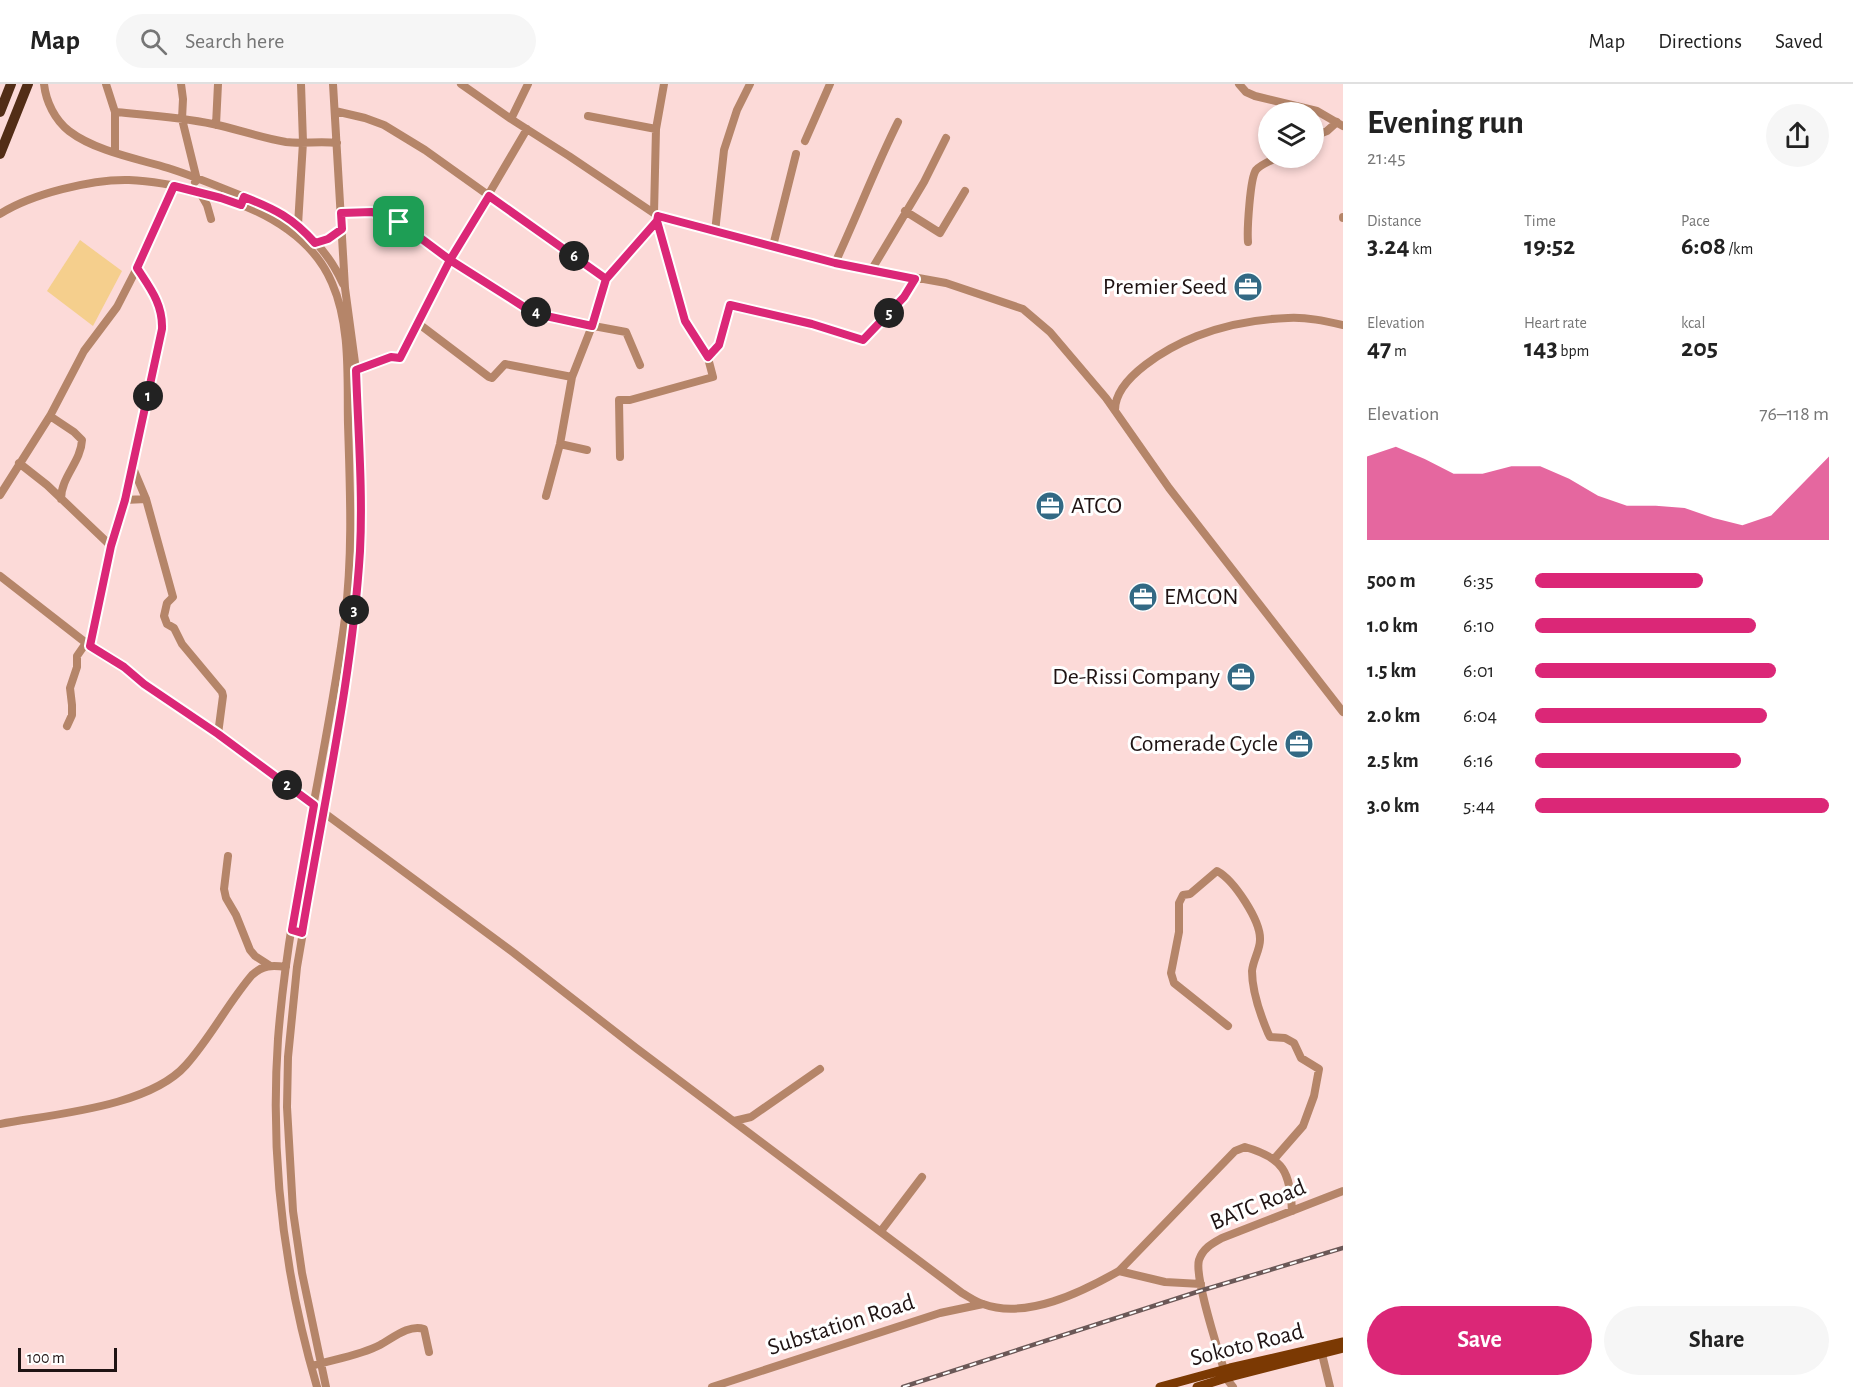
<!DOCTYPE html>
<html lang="en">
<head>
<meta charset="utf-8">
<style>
	:root { --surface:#fff; --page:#f6f6f6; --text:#222; --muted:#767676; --line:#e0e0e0; --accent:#db2777 }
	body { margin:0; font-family:"Alegreya Sans",sans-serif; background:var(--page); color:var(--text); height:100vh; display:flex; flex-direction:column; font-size:22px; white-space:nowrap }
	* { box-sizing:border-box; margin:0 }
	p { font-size:20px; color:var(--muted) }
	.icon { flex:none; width:33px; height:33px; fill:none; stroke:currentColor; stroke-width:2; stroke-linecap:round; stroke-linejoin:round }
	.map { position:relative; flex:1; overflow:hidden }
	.side { display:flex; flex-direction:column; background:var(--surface); width:510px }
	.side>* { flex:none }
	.fabs { position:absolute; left:1258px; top:18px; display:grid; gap:12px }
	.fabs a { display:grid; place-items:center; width:66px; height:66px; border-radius:50%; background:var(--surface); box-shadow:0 3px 9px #0003; font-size:30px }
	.scale { position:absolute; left:18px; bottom:15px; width:99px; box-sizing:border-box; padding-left:6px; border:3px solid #1f1313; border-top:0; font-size:16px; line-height:21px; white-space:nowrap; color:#1f1313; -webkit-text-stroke:4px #fff; paint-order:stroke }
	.pin { position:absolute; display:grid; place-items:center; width:51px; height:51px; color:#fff; margin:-26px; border-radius:12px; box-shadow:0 3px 9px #0006 }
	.km { position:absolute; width:30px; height:30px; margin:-15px; border-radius:50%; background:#222; color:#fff; font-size:16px; line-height:30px; text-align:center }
	.round { display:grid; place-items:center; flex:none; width:63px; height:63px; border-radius:32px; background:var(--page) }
	.summary { display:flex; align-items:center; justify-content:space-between; height:102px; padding:0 24px }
	h1 { font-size:33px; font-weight:700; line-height:45px }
	.stats { display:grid; grid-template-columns:repeat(3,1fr); gap:9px; height:102px; padding:6px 24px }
	.stats div { display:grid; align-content:center }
	.stats b { font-size:26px; font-weight:700 }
	.stats small { font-size:16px; font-weight:400 }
	.stats p { font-size:16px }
	.chart { height:168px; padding:12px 24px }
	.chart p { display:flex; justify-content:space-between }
	.chart svg { width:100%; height:108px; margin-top:6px; fill:var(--accent); opacity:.7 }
	.cta { display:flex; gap:12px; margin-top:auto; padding:12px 24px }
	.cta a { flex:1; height:69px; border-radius:36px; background:var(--accent); color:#fff; font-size:24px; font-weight:700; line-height:69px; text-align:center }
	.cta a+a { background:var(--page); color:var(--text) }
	ul { padding:0 24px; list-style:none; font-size:20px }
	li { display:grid; grid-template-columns:96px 72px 1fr; align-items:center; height:45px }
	li i { height:15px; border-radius:8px; background:var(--accent) }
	header { display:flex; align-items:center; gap:36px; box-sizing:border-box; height:84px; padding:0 30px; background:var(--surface); border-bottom:2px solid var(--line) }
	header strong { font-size:28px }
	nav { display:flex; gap:33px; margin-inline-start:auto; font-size:21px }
	.search { width:420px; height:54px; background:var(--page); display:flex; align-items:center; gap:15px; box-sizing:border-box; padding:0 21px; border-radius:33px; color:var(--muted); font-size:22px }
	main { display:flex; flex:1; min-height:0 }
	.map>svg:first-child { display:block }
	.green { fill:#f5cf8d }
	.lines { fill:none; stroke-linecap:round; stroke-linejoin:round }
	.minor { stroke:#b58569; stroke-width:8 }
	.major { stroke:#7b3903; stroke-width:9 }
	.highway { stroke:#522d16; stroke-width:10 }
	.rail-casing { stroke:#6b5857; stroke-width:4.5 }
	.rail { stroke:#fff; stroke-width:2; stroke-dasharray:7; stroke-linecap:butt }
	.route-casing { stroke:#fff; stroke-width:12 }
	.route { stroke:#db2777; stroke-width:8 }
	.labels { text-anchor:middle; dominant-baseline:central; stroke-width:6; stroke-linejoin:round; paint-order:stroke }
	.poi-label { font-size:24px; fill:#1f1313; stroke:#fff; text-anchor:end }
	.street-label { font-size:24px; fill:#1f1313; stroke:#fff }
</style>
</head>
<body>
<header>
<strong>Map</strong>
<div class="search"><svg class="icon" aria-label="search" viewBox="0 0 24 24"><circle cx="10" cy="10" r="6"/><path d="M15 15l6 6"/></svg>Search here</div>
<nav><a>Map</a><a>Directions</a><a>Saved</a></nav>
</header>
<main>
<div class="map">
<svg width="1343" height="1303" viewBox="0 0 1343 1303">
	<rect width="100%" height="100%" fill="#fcdad8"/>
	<path class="green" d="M 80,156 L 122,187 L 93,242 L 47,207 Z"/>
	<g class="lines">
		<path class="minor" d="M 44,0 C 46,18 55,36 69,47 C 95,67 138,75 168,84 C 203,95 238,111 272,124 C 302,140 329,168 343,200
			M 106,0 L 115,28 L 115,68
			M 181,0 L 183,15 L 182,35 L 197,96 L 195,98
			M 461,0 L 511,35 L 569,72 L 658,132 L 835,179 L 946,199 L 1023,225 L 1050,248 L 1106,314 L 1169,404 L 1343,628
			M 1239,0 L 1246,8 L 1255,12 L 1317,27 L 1343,42
			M 335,27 L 365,34 L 384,41 L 425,66 L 606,195
			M 115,28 C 148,31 181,33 213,40 C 237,45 261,54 286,58 C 302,60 320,57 337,59
			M 588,32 L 656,45
			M 511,35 L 528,0
			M 216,41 L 218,0
			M 1314,52 L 1327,47 L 1337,38
			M 805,57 L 830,0
			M 199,107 L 207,121 L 211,135
			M 905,127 L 940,149 L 965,107
			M 341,129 L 372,128 L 399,138 L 450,176 L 523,223 L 545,233 L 626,248 L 640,281
			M 654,129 L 656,45 L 664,0
			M 0,130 C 31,110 92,95 129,96 C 154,97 179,102 203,108 C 255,122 310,147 332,199 C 351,242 347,295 348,340 C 350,405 353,469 345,534 C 327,675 289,814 278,955 C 270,1072 284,1191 317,1303
			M 1343,134 L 1343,133
			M 298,141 L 303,58 L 301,0
			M 715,148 L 724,66 L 737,26 L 750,0
			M 1248,158 C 1247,146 1250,94 1256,86 C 1260,81 1270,77 1276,74
			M 315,159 L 333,152 L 342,145
			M 773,162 L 796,70
			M 835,179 C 857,132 875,84 898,38
			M 872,185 L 924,98 L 946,54
			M 419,240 L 489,293 L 492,294 L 505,280 L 572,293
			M 708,274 L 719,261 L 730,221 L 812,240 L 863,256 L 904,213 L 915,195
			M 356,286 L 391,273 L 400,274 L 450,176 L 527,45
			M 1115,326 C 1115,293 1169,263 1197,252 C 1225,241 1258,235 1288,234 C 1307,233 1325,237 1343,241
			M 50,332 L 74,348 L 82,356 C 81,378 61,393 61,415
			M 560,360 L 587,366
			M 620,373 L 619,316 L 630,316 L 713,293 L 708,274 L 685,237 L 658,137
			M 19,379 L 47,401 L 111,462
			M 133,384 L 146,415 L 173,513 L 167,519 L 164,532 L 167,540 L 174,544 L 182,560 L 222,608 L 223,612 L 218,650
			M 0,411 L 50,332 L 84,267 L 117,223 L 137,184 L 174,102
			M 546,412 L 560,360 L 572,293 L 592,242 L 606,195 L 658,137 L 658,134
			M 125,416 L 146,415
			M 0,492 L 90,562 L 124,583 L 144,600 L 218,650 L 314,721
			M 90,562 L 111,462 L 125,416 L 162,245 C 163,220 150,204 137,184
			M 67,642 L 72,631 L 72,621 L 70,604 L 77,583 L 77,572 L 86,559
			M 323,728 L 514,869 L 636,964 L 962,1209 C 969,1213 976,1218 983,1220 C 1026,1236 1082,1208 1119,1187 L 1235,1067 L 1245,1063 C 1284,1074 1290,1088 1292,1127
			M 228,772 L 224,805 L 226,814 L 236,831 L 250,866 L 255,872 L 269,881
			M 1228,942 L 1174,899 L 1171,889 L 1179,848 L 1179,819 L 1183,811 L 1190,810 L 1217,787 C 1234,796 1261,837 1260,856 C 1260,866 1253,876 1252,887 C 1252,908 1260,930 1268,949 L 1270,953 L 1285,954 L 1294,959 L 1301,974 L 1319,985 L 1314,1012 L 1303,1042 L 1275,1074
			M 734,1037 L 751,1033 L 820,985
			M 0,1040 C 54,1030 149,1023 186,981 C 211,953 228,919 252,891 C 263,881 272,881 286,883
			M 881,1147 L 922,1093
			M 1119,1187 L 1165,1198 L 1201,1200
			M 1322,1270 L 1330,1303
			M 315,1281 C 336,1275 361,1271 380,1261 C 393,1254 409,1240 424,1245 L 429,1268
			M 1224,1286 C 1218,1265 1194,1193 1199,1176 C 1203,1164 1213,1159 1222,1154 L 1343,1107
			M 1226,1294 L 1233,1303
			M 326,1303 L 302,1189 L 293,1127 L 287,1023 L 288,973 L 297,883 L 346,598 L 360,466 L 360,385 L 356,286 L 345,204 L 333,0
			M 712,1303 L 940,1229 L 983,1220"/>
		<path class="major" d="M 1160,1303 L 1230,1284 L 1343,1258
			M 1197,1303 L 1226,1294 L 1343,1264"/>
		<path class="highway" d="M 0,28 L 11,0
			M 0,70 L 28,0"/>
		<g class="rail-casing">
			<path id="rail" d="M 903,1303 L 1203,1206 L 1343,1164"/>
		</g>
		<use href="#rail" class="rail"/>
	</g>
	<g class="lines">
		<g class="route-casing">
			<path id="route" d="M 399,138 L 372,128 L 341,129 L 342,145 L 328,155 L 315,159 C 293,134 275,125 244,113 L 241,121 L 221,114 L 174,102 L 137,184 C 150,204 163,220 162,245 L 125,416 L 111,462 L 90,562 L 124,583 L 144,600 L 218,650 L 314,721 L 292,846 L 302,849 C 323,722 352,596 360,467 C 363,407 358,346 356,286 L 391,273 L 400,274 L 450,176 L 524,223 L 546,232 L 592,242 L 606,195 L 657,137 L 658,132 L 835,179 L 915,195 L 904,213 L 863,256 L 812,240 L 730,221 L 719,261 L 708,273 L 685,237 L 657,137 L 606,195 L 489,112 L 450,176 L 399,138"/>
		</g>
		<use href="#route" class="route"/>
	</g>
	<defs>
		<g id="office-disc" transform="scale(1.5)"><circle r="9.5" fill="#336984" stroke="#fff"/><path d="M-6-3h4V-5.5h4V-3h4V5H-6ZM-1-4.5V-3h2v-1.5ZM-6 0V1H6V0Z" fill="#fff"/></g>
	</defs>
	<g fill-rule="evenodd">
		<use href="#office-disc" x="1248" y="203"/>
		<use href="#office-disc" x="1050" y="422"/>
		<use href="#office-disc" x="1143" y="513"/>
		<use href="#office-disc" x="1241" y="593"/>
		<use href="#office-disc" x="1299" y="660"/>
	</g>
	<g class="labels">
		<g class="poi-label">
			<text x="1227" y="203">Premier Seed</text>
			<text x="1071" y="422" text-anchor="start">ATCO</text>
			<text x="1164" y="513" text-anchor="start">EMCON</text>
			<text x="1220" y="593">De-Rissi Company</text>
			<text x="1278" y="660">Comerade Cycle</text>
		</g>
		<g class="street-label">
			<text transform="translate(1258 1121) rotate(-22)">BATC Road</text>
			<text transform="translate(841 1241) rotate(-18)">Substation Road</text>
			<text transform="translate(1247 1261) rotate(-14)">Sokoto Road</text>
		</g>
	</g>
</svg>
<div class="fabs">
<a><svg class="icon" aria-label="layers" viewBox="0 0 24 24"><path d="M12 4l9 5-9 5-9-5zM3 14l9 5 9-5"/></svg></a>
</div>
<div class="scale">100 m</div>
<div class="pin" style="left:399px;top:138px;background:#1e9e55"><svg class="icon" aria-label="arrive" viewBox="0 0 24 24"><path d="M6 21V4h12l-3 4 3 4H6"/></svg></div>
<b class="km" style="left:148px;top:312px">1</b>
<b class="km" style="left:287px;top:701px">2</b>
<b class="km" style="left:354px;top:526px">3</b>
<b class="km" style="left:536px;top:228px">4</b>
<b class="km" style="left:889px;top:229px">5</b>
<b class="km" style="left:574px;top:172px">6</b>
</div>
<section class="side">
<div class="summary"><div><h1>Evening run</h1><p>21:45</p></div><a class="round"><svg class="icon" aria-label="share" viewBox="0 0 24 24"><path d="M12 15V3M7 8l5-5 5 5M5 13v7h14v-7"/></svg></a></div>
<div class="stats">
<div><p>Distance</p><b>3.24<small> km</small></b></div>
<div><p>Time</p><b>19:52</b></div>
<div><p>Pace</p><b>6:08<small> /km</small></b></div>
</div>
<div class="stats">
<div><p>Elevation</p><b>47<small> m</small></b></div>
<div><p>Heart rate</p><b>143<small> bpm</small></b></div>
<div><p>kcal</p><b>205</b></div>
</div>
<div class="chart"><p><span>Elevation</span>76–118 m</p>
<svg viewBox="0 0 160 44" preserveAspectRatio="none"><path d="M0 44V10L10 6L20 11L30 17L40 17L50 14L60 14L70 19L80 26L90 30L100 30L110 31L120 35L130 38L140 34L150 22L160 10V44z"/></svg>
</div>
<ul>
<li><b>500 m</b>6:35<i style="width:57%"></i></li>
<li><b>1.0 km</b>6:10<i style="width:75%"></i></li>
<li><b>1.5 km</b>6:01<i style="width:82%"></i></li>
<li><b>2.0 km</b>6:04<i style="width:79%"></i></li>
<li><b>2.5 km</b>6:16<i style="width:70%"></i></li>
<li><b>3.0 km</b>5:44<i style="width:100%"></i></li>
</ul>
<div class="cta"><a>Save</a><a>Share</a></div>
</section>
</main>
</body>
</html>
